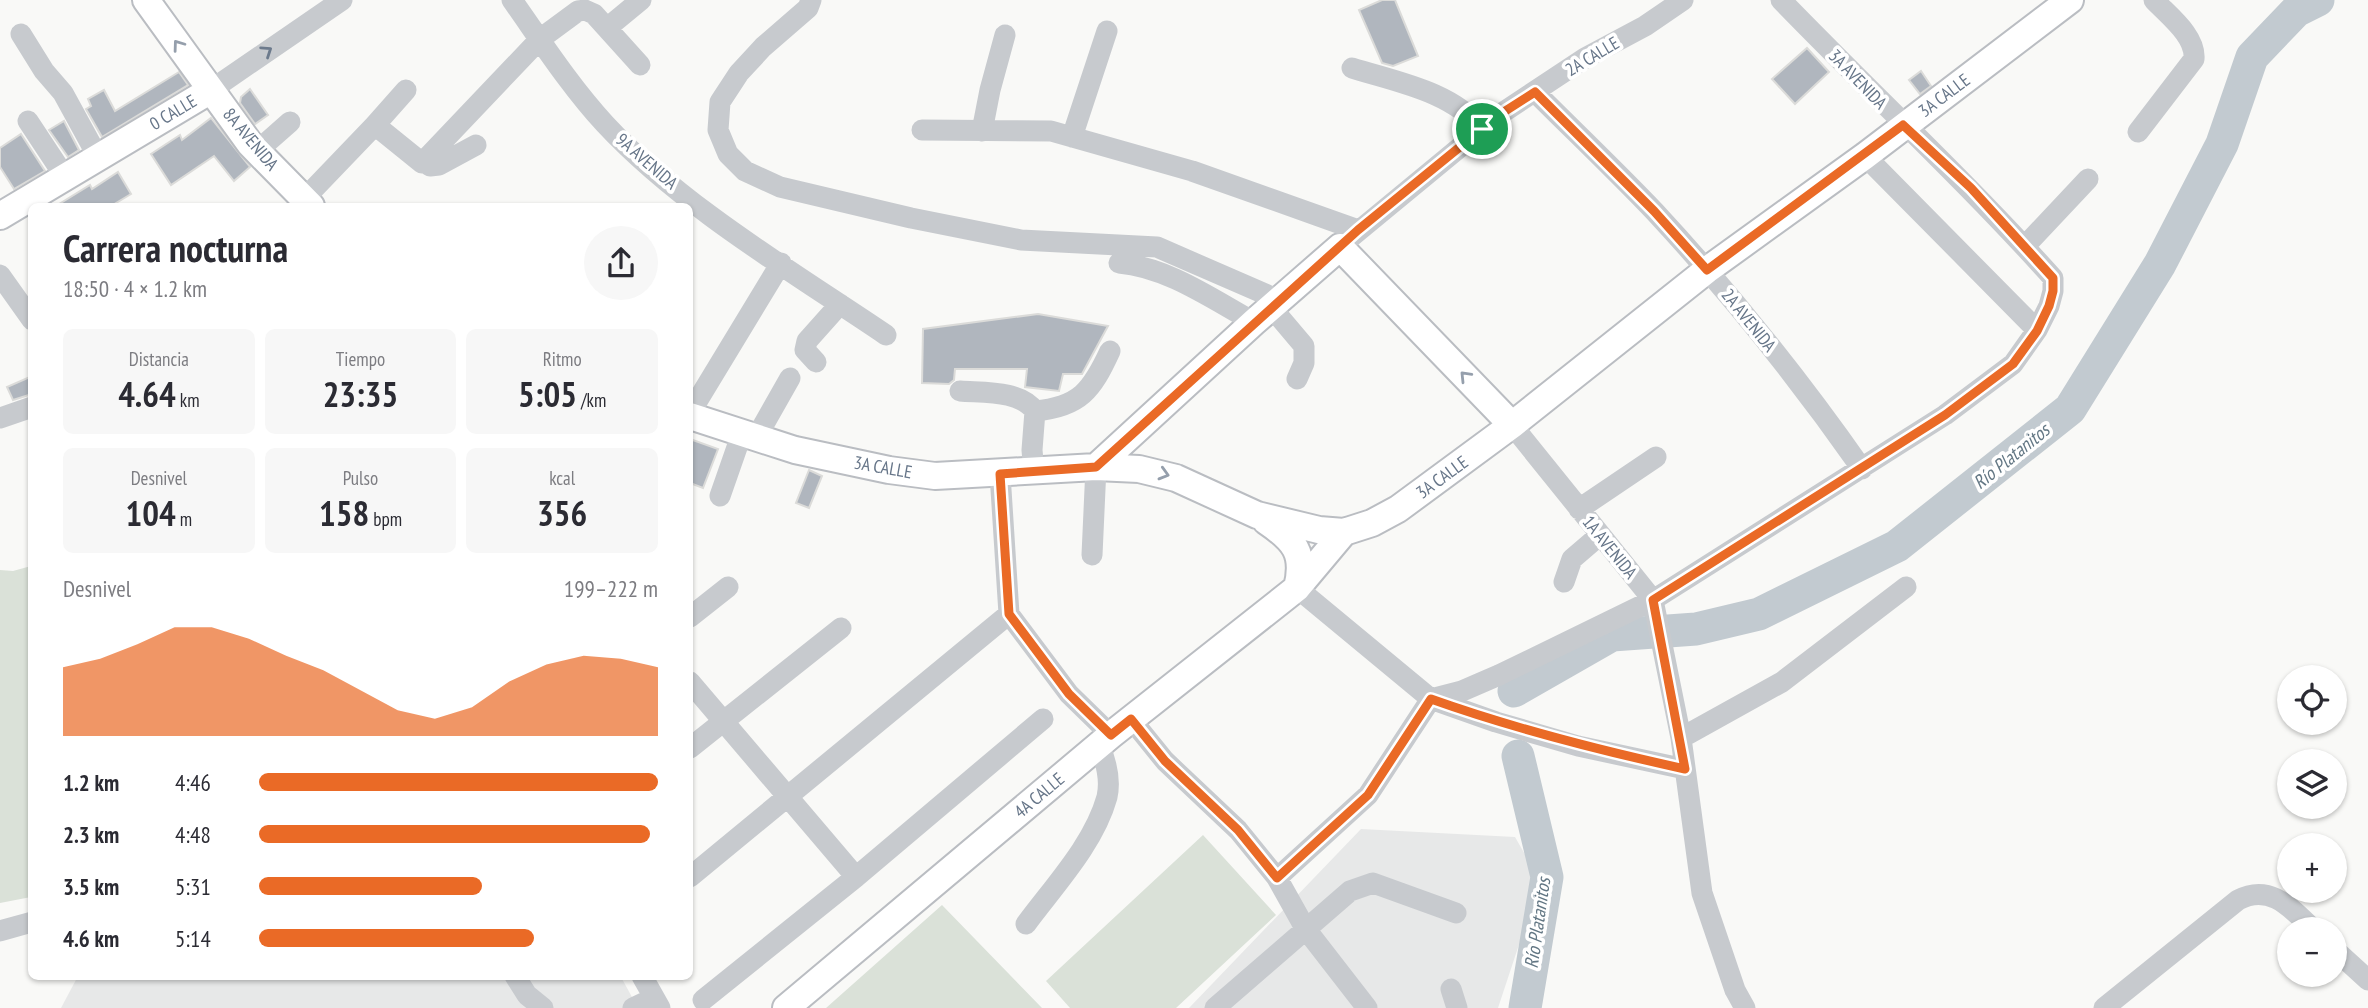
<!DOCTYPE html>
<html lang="es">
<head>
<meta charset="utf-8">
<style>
	:root { --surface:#fff; --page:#f7f7f7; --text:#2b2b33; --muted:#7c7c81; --accent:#ea6a26 }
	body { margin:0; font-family:"PT Sans Narrow",sans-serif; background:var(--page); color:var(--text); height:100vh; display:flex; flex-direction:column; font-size:26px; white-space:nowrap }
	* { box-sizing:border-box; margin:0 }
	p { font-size:23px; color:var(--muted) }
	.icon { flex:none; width:38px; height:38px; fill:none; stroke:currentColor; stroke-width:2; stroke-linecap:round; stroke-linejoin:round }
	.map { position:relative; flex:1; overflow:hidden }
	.side { position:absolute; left:28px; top:203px; width:665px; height:777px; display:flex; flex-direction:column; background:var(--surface); border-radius:10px; box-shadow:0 2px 5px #0004 }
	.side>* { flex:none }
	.controls { position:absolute; left:2277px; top:665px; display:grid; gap:14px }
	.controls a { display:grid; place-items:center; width:70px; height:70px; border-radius:50%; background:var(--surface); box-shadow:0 2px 5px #0004; font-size:35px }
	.pin { position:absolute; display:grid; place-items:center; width:60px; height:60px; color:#fff; margin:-30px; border:4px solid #fff; border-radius:50%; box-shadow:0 2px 7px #0007 }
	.round { display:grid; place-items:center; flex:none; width:74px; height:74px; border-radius:37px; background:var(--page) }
	.summary { display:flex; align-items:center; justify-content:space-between; height:119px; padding:0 35px }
	h1 { font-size:38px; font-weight:800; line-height:52px }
	.stats { display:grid; grid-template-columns:repeat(3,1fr); gap:10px; height:119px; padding:7px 35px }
	.stats div { display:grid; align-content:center; border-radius:10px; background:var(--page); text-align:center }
	.stats b { font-size:35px; font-weight:800 }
	.stats small { font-size:19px; font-weight:400 }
	.stats p { font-size:19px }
	.chart { height:196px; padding:14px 35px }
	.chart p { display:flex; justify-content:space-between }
	.chart svg { width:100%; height:126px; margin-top:7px; fill:var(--accent); opacity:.7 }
	ul { padding:0 35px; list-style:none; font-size:23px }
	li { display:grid; grid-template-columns:112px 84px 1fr; align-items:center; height:52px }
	li i { height:18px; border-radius:9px; background:var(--accent) }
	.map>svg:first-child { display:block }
	.built { fill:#e7e8e8 }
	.green { fill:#dae1d8 }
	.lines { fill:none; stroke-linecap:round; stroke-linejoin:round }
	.river { stroke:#c2cad0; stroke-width:33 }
	.building { fill:#b0b6be; stroke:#dbdbd9; stroke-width:2 }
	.major-casing { stroke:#babdc2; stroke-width:30 }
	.minor { stroke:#c7cace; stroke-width:21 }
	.major { stroke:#fff; stroke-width:26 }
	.oneway { stroke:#959fac }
	.oneway2 { stroke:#6c7a8c }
	.route-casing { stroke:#fff; stroke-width:14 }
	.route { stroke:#ea6a26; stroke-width:9 }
	.labels { text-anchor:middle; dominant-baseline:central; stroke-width:7; stroke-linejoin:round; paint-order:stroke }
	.street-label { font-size:18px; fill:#677689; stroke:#fff }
	.water-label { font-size:19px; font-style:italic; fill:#637784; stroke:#fff }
</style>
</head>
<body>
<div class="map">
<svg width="2368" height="1008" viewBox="0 0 2368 1008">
	<rect width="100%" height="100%" fill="#f9f9f7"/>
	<path class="built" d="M 1361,829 L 1515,837 L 1540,881 L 1498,1008 L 1189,1008 Z
		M 78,976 L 621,977 L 638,1008 L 61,1008 Z"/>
	<path class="green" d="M 31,566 L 31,897 L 0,903 L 0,570 L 13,571 Z
		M 1203,835 L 1276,915 L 1176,1008 L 1070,1008 L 1046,981 Z
		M 942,905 L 1042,1008 L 826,1008 Z"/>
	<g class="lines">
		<path class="river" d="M 1514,691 L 1612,635 L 1696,629 L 1759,614 L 1897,546 L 2070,409 L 2160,264 L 2222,144 L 2252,57 L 2296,11 L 2318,0
			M 1518,756 L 1547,877 L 1525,1008"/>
	</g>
	<path class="building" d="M 1382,0 L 1395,0 L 1418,56 L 1393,66 L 1382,63 L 1359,10 Z
		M 1807,48 L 1829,72 L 1795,104 L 1772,79 Z
		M 1921,71 L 1931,86 L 1920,94 L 1909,80 Z
		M 179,72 L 188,85 L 102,137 L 86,109 L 91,106 L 88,99 L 104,90 L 115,111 Z
		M 250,89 L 268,115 L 255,124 L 240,103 L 241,97 Z
		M 211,118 L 250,167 L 234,181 L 214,156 L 171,185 L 151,154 L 180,135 L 182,140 Z
		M 64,121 L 79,150 L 68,157 L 49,130 Z
		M 21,134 L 45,171 L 14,189 L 0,167 L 0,148 Z
		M 118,172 L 131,194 L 111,206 L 56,206 L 90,185 L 92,189 Z
		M 1038,314 L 1108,326 L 1082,374 L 1063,374 L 1059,391 L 1025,387 L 1027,369 L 955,369 L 954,380 L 949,384 L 922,383 L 923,329 Z
		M 32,376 L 32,394 L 13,400 L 7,387 Z
		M 690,439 L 718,449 L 703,488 L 690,483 Z
		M 809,470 L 822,476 L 809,508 L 796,503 Z"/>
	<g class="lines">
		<g class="major-casing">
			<path id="major" d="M 146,0 L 250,144 L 311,206
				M 0,216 L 211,90
				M 690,416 L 795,450 L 889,470 L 935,476 L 1096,467 L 1139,469 L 1176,478 L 1257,515 L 1319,530 L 1344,532 L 1372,523 L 1398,509 L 1512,425 L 1707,270 L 1865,156 L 2070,0
				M 1096,467 L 1254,322 L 1340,247 L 1512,425
				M 1266,521 C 1294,540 1306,553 1297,588
				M 786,1008 L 1111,735 L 1297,588 L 1344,532"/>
		</g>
		<path class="minor" d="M 512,0 C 541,41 570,86 605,124 C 681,206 793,272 886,335
			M 811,0 L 808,8 L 763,47 L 739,73 L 720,102 L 718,130 L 728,154 L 745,171 L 780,187 L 911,218 L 1021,240 L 1157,247 L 1279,300
			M 607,28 L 641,0
			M 21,34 L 44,71 L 63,93 L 98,157
			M 1352,68 C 1396,82 1451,91 1482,129
			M 211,90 L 342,0
			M 1535,92 C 1575,132 1616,171 1655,212 C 1730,293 1799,379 1862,469
			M 28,121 L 65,177
			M 375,125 L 406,90
			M 922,130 L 1051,131 L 1192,171 L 1358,230
			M 982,131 L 990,90 L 1005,35
			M 2138,132 L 2194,59 C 2196,36 2169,16 2154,0
			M 1072,137 L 1107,31
			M 257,151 L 290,122
			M 1865,156 L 2037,330
			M 423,161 L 430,166 L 439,165 L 476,145
			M 304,199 L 375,125 L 422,163 L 540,39 L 578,11 L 585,10 L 594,14 L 640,65
			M 1350,238 L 1499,115 L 1585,58 L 1645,26 L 1683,0
			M 2025,246 L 2088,179
			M 1119,263 C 1167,267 1212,299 1254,322
			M 0,275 L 32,320
			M 1271,307 L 1304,346 L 1304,363 L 1297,379
			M 816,362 L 805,350 L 807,341 L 840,304
			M 960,391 C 983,393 1020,390 1035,411 L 1032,450 L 1034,472
			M 1035,411 C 1080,407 1092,390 1110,351
			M 690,413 L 781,263
			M 0,418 L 32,407
			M 1512,425 L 1653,600 L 1681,738 L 1702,893 L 1735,990 L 1745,1008
			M 756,438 L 790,378
			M 1000,474 L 1009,614 L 1069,694 L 1111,735
			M 720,496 L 742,433
			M 1579,509 L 1656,457
			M 1092,555 L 1096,467
			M 1564,582 L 1572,559 L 1600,535
			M 1297,588 L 1431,699 L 1496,722 L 1578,746 L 1685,769
			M 690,617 L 728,587
			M 690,682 L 856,877
			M 1131,719 L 1165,761 L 1238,830 L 1277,878 L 1305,928 L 1367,1008
			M 1681,738 L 1782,682 L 1906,587
			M 690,748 L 841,628
			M 690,877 L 1009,614
			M 1277,878 L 1368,795 L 1431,699 L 1462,691 L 1499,675 L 1653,600 L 1945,415 L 2013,364 L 2037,330 L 2049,306 L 2053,291 L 2053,278 C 1966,181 1871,93 1781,0
			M 1026,924 C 1054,886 1094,844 1107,797 C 1111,779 1106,761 1099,745
			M 0,931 L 32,922
			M 2334,949 L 2368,980
			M 515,976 L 527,995 L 543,1008
			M 642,976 L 660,1008
			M 1451,989 L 1457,1008
			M 703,1000 L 856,877 L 1043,719
			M 633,1008 L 654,998
			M 1215,1008 L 1350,891 L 1373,883 L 1456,913
			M 2104,1008 L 2238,900 C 2270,883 2291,908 2313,929"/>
		<use href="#major" class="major"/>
	</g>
	<defs><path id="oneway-chevron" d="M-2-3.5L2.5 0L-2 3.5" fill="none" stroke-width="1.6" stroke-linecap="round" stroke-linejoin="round" transform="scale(1.75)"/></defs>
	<g class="oneway">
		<use href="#oneway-chevron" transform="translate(178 45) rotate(-126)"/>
		<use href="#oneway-chevron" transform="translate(1465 376) rotate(-134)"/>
		<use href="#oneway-chevron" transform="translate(1164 474) rotate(16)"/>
	</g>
	<use class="oneway2" href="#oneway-chevron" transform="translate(267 51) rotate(-34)"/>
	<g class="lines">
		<g class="route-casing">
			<path id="route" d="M 1535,92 L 1654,211 L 1707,270 L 1903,125 L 1971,188 L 2053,278 L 2053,291 L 2049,306 L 2037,331 L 2013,364 L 1945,415 L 1653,600 L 1685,769 C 1598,750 1515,729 1431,699 L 1368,795 L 1277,878 L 1238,830 L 1165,761 L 1131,719 L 1111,735 L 1069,694 L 1009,614 L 1000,474 L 1096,467 L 1358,230 L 1499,115 Z"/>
		</g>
		<use href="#route" class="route"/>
	</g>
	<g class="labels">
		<g class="street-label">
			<text transform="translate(1592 56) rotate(-31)">2A CALLE</text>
			<text transform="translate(1858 79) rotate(46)">3A AVENIDA</text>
			<text transform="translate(1944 95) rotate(-37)">3A CALLE</text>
			<text transform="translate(173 112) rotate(-31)">0 CALLE</text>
			<text transform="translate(251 139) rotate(50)">8A AVENIDA</text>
			<text transform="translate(647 161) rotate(41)">9A AVENIDA</text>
			<text transform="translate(1749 320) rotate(51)">2A AVENIDA</text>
			<text transform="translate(883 467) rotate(10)">3A CALLE</text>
			<text transform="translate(1442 477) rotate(-36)">3A CALLE</text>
			<text transform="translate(1610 547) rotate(51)">1A AVENIDA</text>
			<text transform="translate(1039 795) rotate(-40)">4A CALLE</text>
		</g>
		<g class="water-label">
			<text transform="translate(2011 456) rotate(-39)">Río Platanitos</text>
			<text transform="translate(1537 923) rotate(-82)">Río Platanitos</text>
		</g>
	</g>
</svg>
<div class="controls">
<a><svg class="icon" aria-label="locate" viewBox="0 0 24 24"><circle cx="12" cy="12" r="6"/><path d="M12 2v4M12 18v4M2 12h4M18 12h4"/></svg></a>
<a><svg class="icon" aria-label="layers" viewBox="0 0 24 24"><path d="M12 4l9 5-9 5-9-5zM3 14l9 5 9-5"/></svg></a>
<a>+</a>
<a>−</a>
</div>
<div class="pin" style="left:1482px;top:129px;background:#1e9e55"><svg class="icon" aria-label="arrive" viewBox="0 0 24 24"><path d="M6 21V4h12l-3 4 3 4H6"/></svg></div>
<section class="side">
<div class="summary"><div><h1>Carrera nocturna</h1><p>18:50 · 4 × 1.2 km</p></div><a class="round"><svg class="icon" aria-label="share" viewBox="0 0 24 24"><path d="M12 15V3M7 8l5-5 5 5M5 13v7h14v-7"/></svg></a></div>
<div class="stats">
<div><p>Distancia</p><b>4.64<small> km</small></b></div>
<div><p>Tiempo</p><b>23:35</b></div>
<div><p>Ritmo</p><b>5:05<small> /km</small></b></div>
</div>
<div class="stats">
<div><p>Desnivel</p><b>104<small> m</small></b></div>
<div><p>Pulso</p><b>158<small> bpm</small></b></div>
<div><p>kcal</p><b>356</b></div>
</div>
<div class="chart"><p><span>Desnivel</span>199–222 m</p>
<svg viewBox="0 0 160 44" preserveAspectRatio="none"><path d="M0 44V20L10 17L20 12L30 6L40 6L50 10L60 16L70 21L80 28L90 35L100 38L110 34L120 25L130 19L140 16L150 17L160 20V44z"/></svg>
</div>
<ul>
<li><b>1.2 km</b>4:46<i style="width:100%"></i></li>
<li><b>2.3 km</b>4:48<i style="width:98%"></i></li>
<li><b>3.5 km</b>5:31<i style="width:56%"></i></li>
<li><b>4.6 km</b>5:14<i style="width:69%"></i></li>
</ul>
</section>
</div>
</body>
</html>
